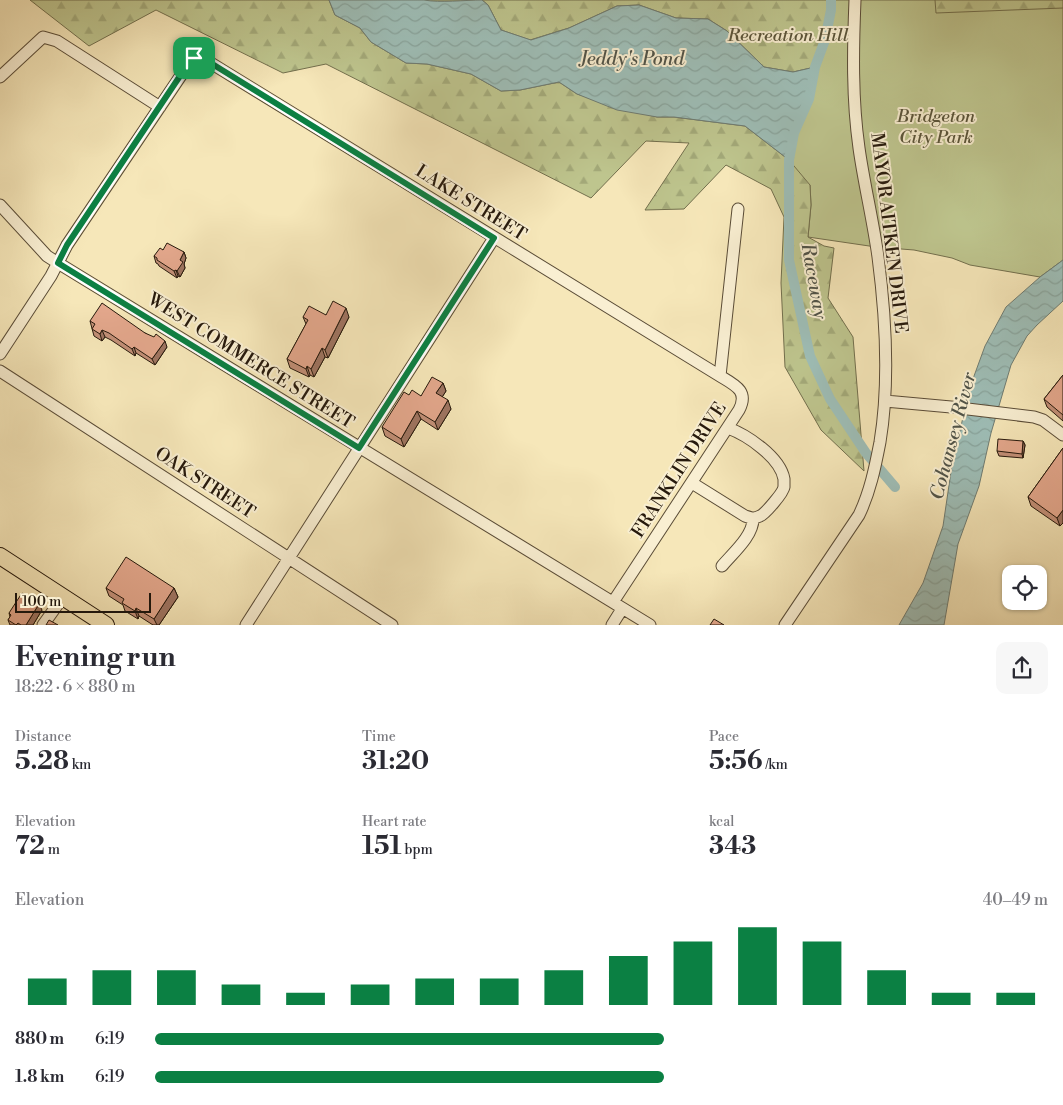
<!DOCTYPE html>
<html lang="en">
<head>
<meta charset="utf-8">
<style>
	:root { --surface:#fff; --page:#f7f7f7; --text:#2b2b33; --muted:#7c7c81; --accent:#0b8043 }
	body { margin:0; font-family:"Libre Bodoni",serif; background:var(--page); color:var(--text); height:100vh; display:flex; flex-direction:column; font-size:19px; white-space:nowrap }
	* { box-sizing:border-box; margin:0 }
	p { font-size:16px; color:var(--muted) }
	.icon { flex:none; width:28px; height:28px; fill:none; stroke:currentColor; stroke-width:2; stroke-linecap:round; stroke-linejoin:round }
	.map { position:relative; height:625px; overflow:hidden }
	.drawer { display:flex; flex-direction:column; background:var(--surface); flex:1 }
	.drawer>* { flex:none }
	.buttons { position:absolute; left:1002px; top:565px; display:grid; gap:10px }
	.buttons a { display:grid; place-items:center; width:45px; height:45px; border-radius:10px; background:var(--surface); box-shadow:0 1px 4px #0004; font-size:25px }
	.scale { position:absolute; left:15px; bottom:12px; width:136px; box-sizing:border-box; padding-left:5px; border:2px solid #26190c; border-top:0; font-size:14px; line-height:18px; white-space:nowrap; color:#26190c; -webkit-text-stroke:4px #f9efd2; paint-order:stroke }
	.pin { position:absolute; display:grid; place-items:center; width:42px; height:42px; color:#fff; margin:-21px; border-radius:10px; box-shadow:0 2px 8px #0006 }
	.round { display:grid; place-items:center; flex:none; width:52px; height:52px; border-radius:10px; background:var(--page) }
	.overview { display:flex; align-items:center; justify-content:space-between; height:85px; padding:0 15px }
	h1 { font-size:28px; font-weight:800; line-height:38px }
	.stats { display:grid; grid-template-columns:repeat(3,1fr); gap:8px; height:85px; padding:5px 15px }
	.stats div { display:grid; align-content:center }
	.stats b { font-size:25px; font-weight:800 }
	.stats small { font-size:14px; font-weight:400 }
	.stats p { font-size:14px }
	.chart { height:140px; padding:10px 15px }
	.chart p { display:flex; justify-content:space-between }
	.chart svg { width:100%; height:90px; margin-top:5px; stroke:var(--accent); stroke-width:6 }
	ul { padding:0 15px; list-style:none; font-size:16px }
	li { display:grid; grid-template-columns:80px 60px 1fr; align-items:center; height:38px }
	li i { height:12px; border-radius:6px; background:var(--accent) }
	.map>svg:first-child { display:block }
	.green { fill:#bec58e; stroke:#726f4d }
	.forest { fill:url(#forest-firs); stroke:#726f4d }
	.water { fill:url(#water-waves); stroke:#6e7c73 }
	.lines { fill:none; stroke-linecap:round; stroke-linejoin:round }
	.canal { stroke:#9ebeb7; stroke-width:10 }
	.minor-casing { stroke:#5a4c37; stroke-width:13 }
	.highway-casing { stroke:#26190c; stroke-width:18 }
	.minor { stroke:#f9efd2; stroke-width:11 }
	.highway { stroke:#f6e7b9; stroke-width:16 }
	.wall { fill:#c39078; stroke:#26190c }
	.shaded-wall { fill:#9f7562; stroke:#26190c }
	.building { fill:#e3a78c; stroke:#26190c }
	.route-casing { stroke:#fff; stroke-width:10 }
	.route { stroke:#0b8043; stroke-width:6 }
	.labels { text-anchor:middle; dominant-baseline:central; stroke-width:4; stroke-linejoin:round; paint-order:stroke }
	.park-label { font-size:18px; font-style:italic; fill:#5b553a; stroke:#f9efd2 }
	.street-label { font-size:18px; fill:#26190c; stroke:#f9efd2 }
	.water-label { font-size:19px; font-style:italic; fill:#505348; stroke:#f9efd2 }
</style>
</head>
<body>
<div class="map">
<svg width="1063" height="625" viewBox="0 0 1063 625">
	<defs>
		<pattern id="forest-firs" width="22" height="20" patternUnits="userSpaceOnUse" patternTransform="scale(1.25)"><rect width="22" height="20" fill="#bec58e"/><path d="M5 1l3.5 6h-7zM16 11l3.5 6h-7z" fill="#a3a979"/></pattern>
		<pattern id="water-waves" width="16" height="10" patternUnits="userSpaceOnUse" patternTransform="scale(1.25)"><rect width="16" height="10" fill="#9ebeb7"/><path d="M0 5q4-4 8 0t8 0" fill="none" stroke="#88a39c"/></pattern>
	</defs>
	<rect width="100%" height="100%" fill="#f6e7b9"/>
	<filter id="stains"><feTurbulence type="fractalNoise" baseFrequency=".004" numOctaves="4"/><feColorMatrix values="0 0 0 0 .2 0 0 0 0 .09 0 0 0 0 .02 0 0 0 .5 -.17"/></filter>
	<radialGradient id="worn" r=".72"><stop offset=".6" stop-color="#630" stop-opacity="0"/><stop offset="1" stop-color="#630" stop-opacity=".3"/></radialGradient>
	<path class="green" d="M 329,0 L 1063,0 L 1063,260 L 1040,277 L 970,265 L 952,258 L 914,250 L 876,247 L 808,237 L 811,205 L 810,185 Z"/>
	<path class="forest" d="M 30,0 L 329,0 L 335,15 L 360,28 L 371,42 L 406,63 L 427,64 L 471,74 L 501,91 L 520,90 L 559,82 L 577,94 L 657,117 L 674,117 L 745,126 L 789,160 L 810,185 L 811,205 L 808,237 L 824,246 L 834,248 L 828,298 L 853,337 L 864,471 L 821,430 L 785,367 L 781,283 L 784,217 L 771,189 L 726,165 L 684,209 L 645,210 L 689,143 L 646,141 L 591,198 L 326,64 L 283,73 L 156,10 L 89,46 Z
		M 482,0 L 831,0 C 832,23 823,46 815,67 L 793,72 L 764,67 L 727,31 L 708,19 L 676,18 L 639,5 L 617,6 L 569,28 L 530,40 L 501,30 L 488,5 Z
		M 935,0 L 1063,0 L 1063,8 L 936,13 Z"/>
	<path class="water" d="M 329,0 L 424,0 C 440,3 465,0 482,0 L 488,5 L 501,30 L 531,40 L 569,28 L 617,6 L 639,5 L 676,18 L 708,19 L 727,31 L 764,67 L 793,72 L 815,67 L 809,99 L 794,133 L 789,160 L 745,126 L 674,117 L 657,117 L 617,110 L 577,94 L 559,82 L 520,90 L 501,91 L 471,74 L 427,64 L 406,63 L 371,42 L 360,28 L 335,15 Z
		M 1063,260 L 1063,301 L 1037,325 L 1027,336 L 1011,365 L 991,433 L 979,486 L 958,544 L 944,625 L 899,625 L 923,583 L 943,526 L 952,465 L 970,387 L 985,346 L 1006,307 L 1040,277 Z"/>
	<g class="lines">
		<path class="canal" d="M 831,0 L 831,10 L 825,40 L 815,67 L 809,99 L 794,133 L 789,160 L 789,260 L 810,356 L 830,399 L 866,453 L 895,487"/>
		<g class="minor-casing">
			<path id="minor" d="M 0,77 L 43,37 L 57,41 L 160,107
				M 0,205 L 47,256 L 58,263 L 650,625
				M 0,354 L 51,276 L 67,245 L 188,65 L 194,58 L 201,57 L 720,376 C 735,385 749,391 739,410 L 613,602
				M 0,371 L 392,625
				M 720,376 L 738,209
				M 885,401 L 951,407 L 1034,417 L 1043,420 L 1063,435
				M 692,483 L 745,516 C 751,518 754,519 760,516 C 765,514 783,493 784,487 C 784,484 784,481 784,479 C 780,457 747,435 728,428
				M 722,566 C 733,553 753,536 753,519
				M 43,625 L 63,597
				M 246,625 L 494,238
				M 612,625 L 622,609
				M 785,625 L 859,515 C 870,492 875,468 880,442 C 890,381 886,318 878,257 C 873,220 864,184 859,148 C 852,99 853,49 855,0"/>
		</g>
		<g class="highway-casing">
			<path id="highway" d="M 0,556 L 106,625"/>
		</g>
		<use href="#minor" class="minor"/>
		<use href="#highway" class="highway"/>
	</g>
	<path class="wall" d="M 163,250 L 184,252 L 186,258 L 184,264 L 185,268 L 180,277 L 178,276 L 177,278 L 159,266 L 158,264 L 156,263 L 154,256 Z
		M 326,315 L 349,317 L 328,358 L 325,357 L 314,377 L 310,375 L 309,377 L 290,368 L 287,359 L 306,324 L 303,317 Z
		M 90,321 L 145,333 L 167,347 L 155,365 L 136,353 L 135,356 L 111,340 L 105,337 L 102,341 L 94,336 Z
		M 1063,375 L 1063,421 L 1047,407 L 1044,399 Z
		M 443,383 L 446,391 L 442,397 L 451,409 L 438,430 L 421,419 L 404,447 L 385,436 L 382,427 L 421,396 Z
		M 1023,441 L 1025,445 L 1023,458 L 999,456 L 997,451 Z
		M 1063,448 L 1060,526 L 1031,506 L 1028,497 Z
		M 106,588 L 174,588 L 178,597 L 159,625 L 153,625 L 139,616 L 138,619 L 125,611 L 123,605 L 109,596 Z
		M 42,610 L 33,625 L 10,625 L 8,620 L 10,617 L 9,613 Z"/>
	<path class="shaded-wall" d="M 184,252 L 186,258 L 184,264 L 185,268 L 180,277 L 177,271 L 180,260 Z
		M 176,270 L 178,276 L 177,278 L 174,271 Z
		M 346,308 L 349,317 L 328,358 L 325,350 Z
		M 102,330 L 105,337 L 102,341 L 100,334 Z
		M 165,341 L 167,347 L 155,365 L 152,359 Z
		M 134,347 L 136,353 L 135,356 L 132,349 Z
		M 322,348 L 325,357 L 314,377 L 311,369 Z
		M 307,366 L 310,375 L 309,377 L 306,369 Z
		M 443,383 L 446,391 L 439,402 L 436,393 Z
		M 448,400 L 451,409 L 438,430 L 435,422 Z
		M 417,411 L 421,419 L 404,447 L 401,439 Z
		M 1023,441 L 1025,445 L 1023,458 L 1022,454 Z
		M 1063,510 L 1063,523 L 1060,526 L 1057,518 Z
		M 174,588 L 178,597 L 159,625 L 157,625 L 154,619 Z
		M 39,604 L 42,610 L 33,625 L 26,625 Z
		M 136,608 L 139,616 L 138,619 L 135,611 Z"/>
	<path class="building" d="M 167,243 L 184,252 L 180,260 L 183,262 L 177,271 L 176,270 L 174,271 L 157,260 L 157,258 L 154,256 L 160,248 L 163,250 Z
		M 333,301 L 346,308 L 325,350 L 322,348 L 311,369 L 307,366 L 306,369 L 287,359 L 308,320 L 303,317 L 309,306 L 326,315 Z
		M 102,303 L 145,333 L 154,337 L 156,334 L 165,341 L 152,359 L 134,347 L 132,349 L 109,333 L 102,330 L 100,334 L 92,329 L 95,324 L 90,321 Z
		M 1063,375 L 1063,415 L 1044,399 Z
		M 432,377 L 443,383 L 436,393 L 448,400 L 435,422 L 417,411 L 401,439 L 382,427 L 404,392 L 409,395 L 412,390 L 421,396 Z
		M 998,439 L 1023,441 L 1022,454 L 997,451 Z
		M 1063,448 L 1063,510 L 1057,518 L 1028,497 Z
		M 126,557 L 174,588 L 154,619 L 136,608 L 135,611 L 122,603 L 124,599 L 106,588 Z
		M 22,593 L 39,604 L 26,625 L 21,625 L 18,623 L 16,625 L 8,620 L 11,615 L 9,613 Z
		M 714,619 L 724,625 L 710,625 Z
		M 49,620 L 58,625 L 46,625 Z"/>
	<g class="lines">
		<g class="route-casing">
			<path id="route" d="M 201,57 L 494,238 L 359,448 L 58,263 L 67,245 L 188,64 L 194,58 Z"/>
		</g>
		<use href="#route" class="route"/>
	</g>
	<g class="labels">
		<g class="park-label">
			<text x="788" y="35">Recreation Hill</text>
			<text x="936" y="116">Bridgeton<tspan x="936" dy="21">City Park</tspan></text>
		</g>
		<g class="street-label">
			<text transform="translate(471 203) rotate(32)">LAKE STREET</text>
			<text transform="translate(889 233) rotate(83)">MAYOR AITKEN DRIVE</text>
			<text transform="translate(251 361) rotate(32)">WEST COMMERCE STREET</text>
			<text transform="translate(679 470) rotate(-57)">FRANKLIN DRIVE</text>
			<text transform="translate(205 483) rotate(33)">OAK STREET</text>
		</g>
		<g class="water-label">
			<text x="632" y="59">Jeddy's Pond</text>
			<text transform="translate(814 281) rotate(80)">Raceway</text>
			<text transform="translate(953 436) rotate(-75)">Cohansey River</text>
		</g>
	</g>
	<rect width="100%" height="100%" filter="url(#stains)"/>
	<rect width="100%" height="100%" fill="url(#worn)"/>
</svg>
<div class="buttons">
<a><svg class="icon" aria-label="locate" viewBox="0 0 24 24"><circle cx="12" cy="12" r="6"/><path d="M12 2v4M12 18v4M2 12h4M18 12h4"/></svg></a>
</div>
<div class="scale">100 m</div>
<div class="pin" style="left:194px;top:58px;background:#1e9e55"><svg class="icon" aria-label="arrive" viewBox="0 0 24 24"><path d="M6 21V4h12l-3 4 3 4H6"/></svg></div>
</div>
<section class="drawer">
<div class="overview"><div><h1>Evening run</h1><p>18:22 · 6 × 880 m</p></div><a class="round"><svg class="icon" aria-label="share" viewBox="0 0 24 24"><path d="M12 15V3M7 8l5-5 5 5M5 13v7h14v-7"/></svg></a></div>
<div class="stats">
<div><p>Distance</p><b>5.28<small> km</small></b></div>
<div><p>Time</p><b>31:20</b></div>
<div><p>Pace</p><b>5:56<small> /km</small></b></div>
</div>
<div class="stats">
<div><p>Elevation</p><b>72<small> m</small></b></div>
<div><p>Heart rate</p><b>151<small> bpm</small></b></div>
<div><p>kcal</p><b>343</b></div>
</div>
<div class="chart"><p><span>Elevation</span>40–49 m</p>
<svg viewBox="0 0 160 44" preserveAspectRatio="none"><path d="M5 44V31M15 44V27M25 44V27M35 44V34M45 44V38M55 44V34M65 44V31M75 44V31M85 44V27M95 44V20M105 44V13M115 44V6M125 44V13M135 44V27M145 44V38M155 44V38"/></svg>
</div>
<ul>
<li><b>880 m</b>6:19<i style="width:57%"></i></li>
<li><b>1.8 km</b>6:19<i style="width:57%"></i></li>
</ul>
</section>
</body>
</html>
